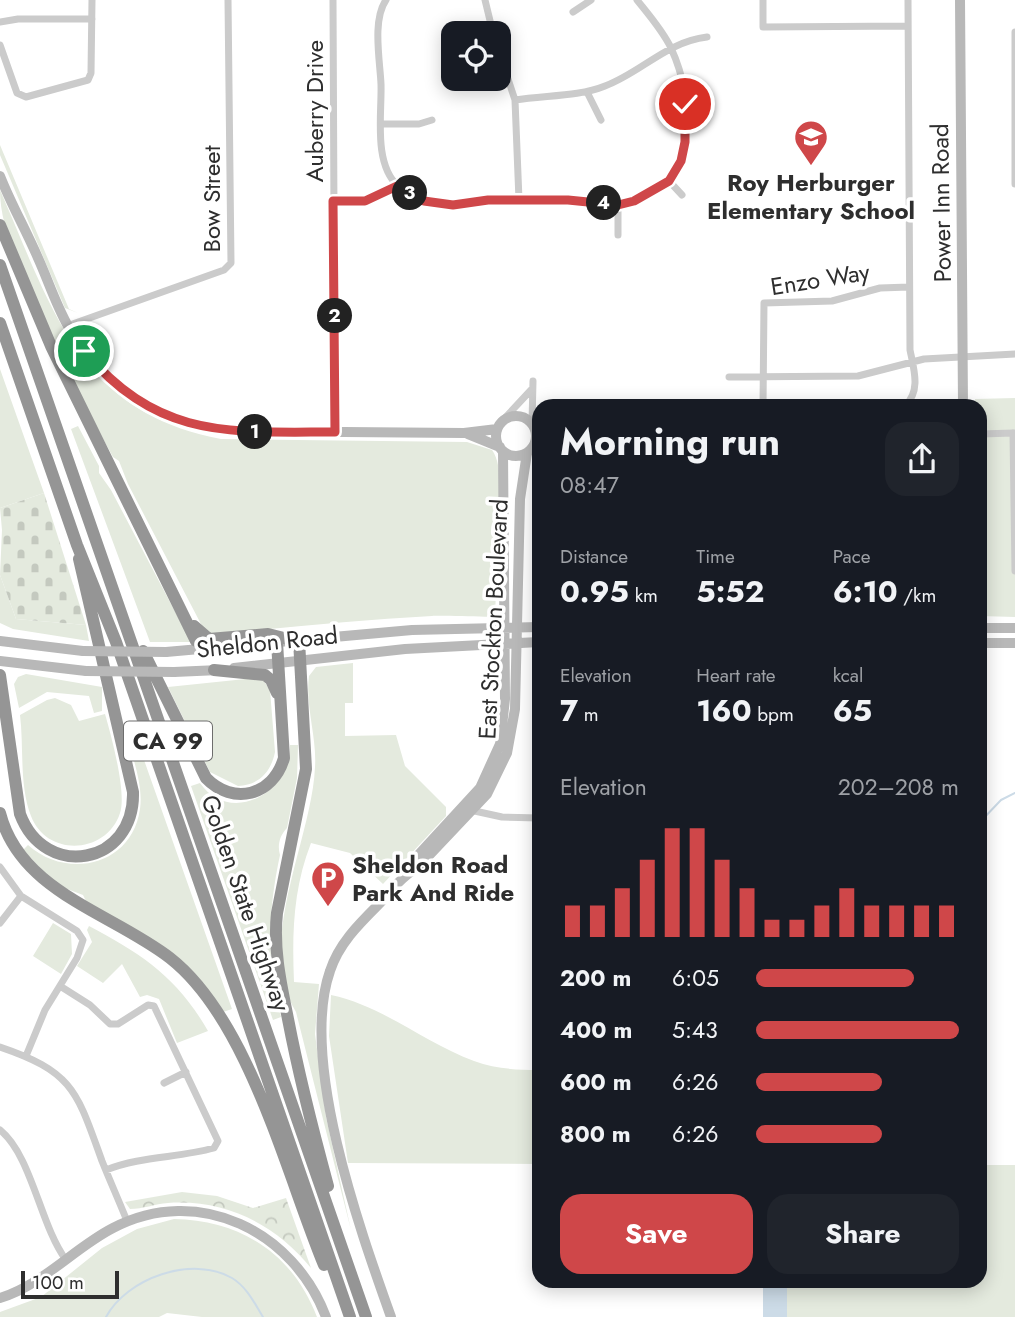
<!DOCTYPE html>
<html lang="en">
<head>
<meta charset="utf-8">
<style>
	:root { --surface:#171b24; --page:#20242c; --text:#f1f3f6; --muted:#9ea1a6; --accent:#cf4749 }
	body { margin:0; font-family:Jost,sans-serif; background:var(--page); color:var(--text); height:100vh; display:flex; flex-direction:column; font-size:26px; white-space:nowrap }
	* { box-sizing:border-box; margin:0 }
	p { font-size:23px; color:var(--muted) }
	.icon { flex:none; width:38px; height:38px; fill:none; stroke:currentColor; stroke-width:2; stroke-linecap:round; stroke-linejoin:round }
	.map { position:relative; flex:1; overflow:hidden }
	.panel { position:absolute; left:532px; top:399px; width:455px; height:889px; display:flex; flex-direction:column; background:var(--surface); border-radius:21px; box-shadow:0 4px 18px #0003 }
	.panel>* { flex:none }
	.tools { position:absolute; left:441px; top:21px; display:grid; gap:14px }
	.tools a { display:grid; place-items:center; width:70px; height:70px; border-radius:14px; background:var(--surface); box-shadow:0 4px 18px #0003; font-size:35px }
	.scale { position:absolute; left:21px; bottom:18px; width:98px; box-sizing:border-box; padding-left:7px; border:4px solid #2e2e2e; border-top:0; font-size:19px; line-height:24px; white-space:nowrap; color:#2e2e2e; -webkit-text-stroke:5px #fff; paint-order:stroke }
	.pin { position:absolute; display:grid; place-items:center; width:60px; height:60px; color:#fff; margin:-30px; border:4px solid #fff; border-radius:50%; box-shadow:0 2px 7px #0007 }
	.km { position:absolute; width:35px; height:35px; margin:-18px; border-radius:50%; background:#222; color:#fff; font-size:19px; line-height:35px; text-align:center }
	.round { display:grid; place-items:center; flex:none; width:74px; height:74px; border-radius:21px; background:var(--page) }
	.headline { display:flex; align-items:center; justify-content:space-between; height:119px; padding:0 28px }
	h1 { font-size:38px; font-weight:700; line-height:52px }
	.stats { display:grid; grid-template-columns:repeat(3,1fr); gap:10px; height:119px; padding:7px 28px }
	.stats div { display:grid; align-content:center }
	.stats b { font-size:30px; font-weight:700 }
	.stats small { font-size:19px; font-weight:400 }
	.stats p { font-size:19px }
	.chart { height:196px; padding:14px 28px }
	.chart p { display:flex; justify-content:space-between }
	.chart svg { width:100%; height:126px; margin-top:7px; stroke:var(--accent); stroke-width:6 }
	.action { display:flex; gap:14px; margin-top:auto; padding:14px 28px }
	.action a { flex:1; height:80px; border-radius:21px; background:var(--accent); color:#fff; font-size:28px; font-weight:700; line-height:80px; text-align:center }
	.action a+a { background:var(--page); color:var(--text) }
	ul { padding:0 28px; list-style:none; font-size:23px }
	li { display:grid; grid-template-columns:112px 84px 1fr; align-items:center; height:52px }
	li i { height:18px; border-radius:9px; background:var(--accent) }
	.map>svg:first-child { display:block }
	.grass { fill:#e4eade }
	.cemetery { fill:url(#cemetery-stones) }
	.park { fill:url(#park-crowns) }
	.water { fill:#ccdbe7 }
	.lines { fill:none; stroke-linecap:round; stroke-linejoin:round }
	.stream { stroke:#ccdbe7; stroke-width:2 }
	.street { stroke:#cbcbcb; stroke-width:7 }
	.secondary { stroke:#b8b8b8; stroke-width:10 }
	.highway { stroke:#959595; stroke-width:12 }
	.secondary-bridge { stroke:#b8b8b8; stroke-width:10 }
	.route-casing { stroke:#fff; stroke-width:14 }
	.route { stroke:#cf4749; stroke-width:9 }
	.labels { text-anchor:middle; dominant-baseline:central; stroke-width:7; stroke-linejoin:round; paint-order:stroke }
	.shield { fill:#fff; stroke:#6d6d6d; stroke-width:2 }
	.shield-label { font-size:23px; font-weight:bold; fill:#2e2e2e }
	.street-label { font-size:24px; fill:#2e2e2e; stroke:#fff }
	.poi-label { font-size:24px; font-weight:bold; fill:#2e2e2e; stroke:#fff }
</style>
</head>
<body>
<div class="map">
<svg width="1015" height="1317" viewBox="0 0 1015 1317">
	<defs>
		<pattern id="cemetery-stones" width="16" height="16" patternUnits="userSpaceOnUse" patternTransform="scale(1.75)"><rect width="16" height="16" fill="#e4eade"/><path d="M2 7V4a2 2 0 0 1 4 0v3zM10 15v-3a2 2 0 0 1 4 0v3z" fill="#c4c9bf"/></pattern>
		<pattern id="park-crowns" width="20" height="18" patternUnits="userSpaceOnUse" patternTransform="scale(1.75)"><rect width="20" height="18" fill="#e4eade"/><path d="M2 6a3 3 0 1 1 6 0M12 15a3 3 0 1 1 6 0" fill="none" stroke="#c4c9bf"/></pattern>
	</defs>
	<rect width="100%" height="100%" fill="#fff"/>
	<path class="grass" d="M 0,145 L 69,309 L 78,313 L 65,308 L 0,155 Z
		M 0,190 C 52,308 78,412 221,439 L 467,442 L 492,450 C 502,463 501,497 498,514 C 496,523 491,520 491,534 L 498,541 L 495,616 C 492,618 443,615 432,616 C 359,620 285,627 212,635 L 202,626 L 128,484 L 119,461 L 113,457 C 84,405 59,352 35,297 C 19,263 0,228 0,190 Z
		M 0,369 L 44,493 L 0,508 Z
		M 1015,398 L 1015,617 L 980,616 L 980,406 L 975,406 L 975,399 Z
		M 78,426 L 99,466 L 99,473 L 111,490 L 191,642 L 150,642 L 71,429 Z
		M 0,575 L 16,619 L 86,625 L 89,641 L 13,629 L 0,623 Z
		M 353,663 L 353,703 L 345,703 L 345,736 L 396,735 L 405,766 L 446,807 L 446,816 L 383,884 L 350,853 L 311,843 C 293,889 292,934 294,982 L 319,984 L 315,1034 L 326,1117 L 351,1230 L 296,1012 C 254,944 312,840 315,767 C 317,737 305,706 309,676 L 316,667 Z
		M 26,674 L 102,687 L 102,711 L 94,713 L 89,696 L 47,692 L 19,708 L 14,684 L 18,677 Z
		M 255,678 L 263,680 L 270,690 L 275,752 C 271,772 259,785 238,786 L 210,772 L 168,687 Z
		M 55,698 L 71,705 L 79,721 L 105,714 C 111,735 127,793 120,813 C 107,854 47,858 31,816 C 19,785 24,747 20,715 L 47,700 Z
		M 138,743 L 232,1009 L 223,1012 L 210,993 L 86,901 L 83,895 L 62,887 L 49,877 L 23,850 L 28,845 C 67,880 132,866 140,809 C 143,788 135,766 130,745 Z
		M 290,745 L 298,745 L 297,778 L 287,828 C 280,835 277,845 280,855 C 268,911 266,961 281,1017 L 273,1020 L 191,786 L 200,783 C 229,825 291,795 290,745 Z
		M 53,923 L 71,934 L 72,954 L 61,974 L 33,956 Z
		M 89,926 C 142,954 177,977 208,1031 L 177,1043 L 159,999 L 147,995 L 140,997 L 122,964 L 103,983 L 77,966 L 92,942 L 87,930 Z
		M 331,995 C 383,1006 425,1043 474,1061 C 496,1069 517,1070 539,1070 L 539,1164 L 348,1163 L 329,1036 Z
		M 980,1165 L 1015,1165 L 1015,1317 L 787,1317 L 787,1281 L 980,1281 Z
		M 174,1219 C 241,1220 293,1254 317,1317 L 202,1317 L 167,1313 L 159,1317 L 0,1317 L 0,1312 L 41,1297 L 102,1248 L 137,1229 Z"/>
	<path class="cemetery" d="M 44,493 L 86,625 L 16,619 L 0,575 L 2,530 L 0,508 Z"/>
	<path class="park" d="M 182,1192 L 217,1196 L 253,1208 L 286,1198 L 311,1268 C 275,1224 225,1199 168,1203 C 155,1204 143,1209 130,1209 L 125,1202 Z"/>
	<path class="water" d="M 763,1281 L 787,1281 L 787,1317 L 763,1317 Z"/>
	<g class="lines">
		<path class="stream" d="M 980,822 L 1001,800 L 1015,793
			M 106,1317 C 127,1278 192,1255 232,1278 C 247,1287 255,1304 263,1317"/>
		<path class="street" d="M 333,0 L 335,432
			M 386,0 C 372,20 380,61 381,84 C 382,114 373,163 398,186 C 428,214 469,199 505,200 C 527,201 548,199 569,200 C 590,201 612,208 633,201 C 699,181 695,100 671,48 C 663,31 649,15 637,0
			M 485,0 L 493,33
			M 763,0 L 763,27 L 908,26
			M 573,12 L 591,0
			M 0,22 L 18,19 L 92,19
			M 1015,32 L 1015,184
			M 0,45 L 17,93 L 26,97 L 88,80 L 91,73 L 92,0
			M 499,52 L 515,100 L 519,200
			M 587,92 L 601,120
			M 515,100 C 545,95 578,97 605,86 C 642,72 666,42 707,37
			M 382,124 L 419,124 L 432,120
			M 669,181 L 682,195
			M 333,200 L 364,200 L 397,186
			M 618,205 L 618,235
			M 67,326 L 224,270 L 231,263 L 228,0
			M 729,377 L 858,376 L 924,359 L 1015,354
			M 763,406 L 764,303 L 832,301 L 880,288 L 909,287
			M 905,406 C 921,391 914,370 910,350 L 908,0
			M 504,419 L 531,390
			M 532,424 L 533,381
			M 1013,433 L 1015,571
			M 980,434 L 1014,433
			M 470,810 L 502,817 L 539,818
			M 0,867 L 21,896
			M 0,923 L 21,896 L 77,931 L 83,940 L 77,958 L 45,1010 L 26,1056
			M 60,986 L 90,1005 L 110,1024 L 118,1024 L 148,1005 L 154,1006 L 218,1141 L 214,1148 C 178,1158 141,1156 106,1170
			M 0,1047 C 74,1072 77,1092 102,1161 C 110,1181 119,1201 127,1221
			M 164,1083 L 186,1072
			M 0,1130 C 32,1156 40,1225 66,1260"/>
		<path class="secondary" d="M 960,0 L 963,406
			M 0,176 C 11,204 26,230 38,258 C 48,280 56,305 68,326 C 101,386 159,422 226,431 L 464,433 L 497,429
			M496 436a20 20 0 1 1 40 0a20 20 0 1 1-40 0Z
			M 468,434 L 500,447
			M 980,628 L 1015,628
			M 0,641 L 83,651
			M 980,643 L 1015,643
			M 166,652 L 412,630 L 539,627
			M 0,661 L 86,671
			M 234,668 L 405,649 L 539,642
			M 174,672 L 219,670
			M 406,874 L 411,863 L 480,788 L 500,744 L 505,699 L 503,451
			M 0,1298 C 44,1284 74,1248 113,1228 C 199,1183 294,1232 326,1317
			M 391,1317 C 360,1230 299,1060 330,971 C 339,943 360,923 380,903 C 392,889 403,876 418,867 L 487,794 L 507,753 L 515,709 L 520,499 L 527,453"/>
		<path class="highway" d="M 0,225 L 51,346 L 196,641 L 212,649
			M 0,265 L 366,1317
			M 0,323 L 77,545 L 116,642 L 350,1317
			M 194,626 L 209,639 L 268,634 L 292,640
			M 299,640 L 306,769 L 277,913 C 273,949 281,984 288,1019 C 299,1076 313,1131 328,1186
			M 143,651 L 206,778 C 233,806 273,796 284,758 L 277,642
			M 214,670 L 265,675 L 271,680 L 277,693
			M 0,675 L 20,814 C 45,881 135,865 133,792 L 79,559
			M 0,813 C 20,892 112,913 170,958 C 249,1020 286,1173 324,1265"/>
		<path class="secondary-bridge" d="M 83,651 L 166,652
			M 86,671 L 174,672"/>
	</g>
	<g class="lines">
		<g class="route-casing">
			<path id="route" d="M 84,351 C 159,440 229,432 335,432 L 333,201 L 365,201 L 397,186 L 424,201 L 453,205 L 488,200 L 568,200 L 618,205 L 634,201 L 669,181 L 681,161 L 685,142 L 685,104"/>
		</g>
		<use href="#route" class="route"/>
	</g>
	<defs>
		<g id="school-pin" transform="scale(1.75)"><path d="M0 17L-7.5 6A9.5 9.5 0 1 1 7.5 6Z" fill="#cf4749" stroke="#fff"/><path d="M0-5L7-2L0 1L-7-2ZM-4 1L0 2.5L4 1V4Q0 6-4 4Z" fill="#fff"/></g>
		<g id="parking-pin" transform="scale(1.75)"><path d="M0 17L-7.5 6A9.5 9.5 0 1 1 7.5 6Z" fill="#cf4749" stroke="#fff"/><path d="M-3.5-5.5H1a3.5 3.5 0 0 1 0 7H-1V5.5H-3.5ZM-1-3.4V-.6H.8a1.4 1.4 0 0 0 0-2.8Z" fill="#fff"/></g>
	</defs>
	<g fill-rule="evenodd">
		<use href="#school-pin" x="811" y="137"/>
		<use href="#parking-pin" x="328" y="878"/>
	</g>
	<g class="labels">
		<rect class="shield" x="124" y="721.5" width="88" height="39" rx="5"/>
		<g class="shield-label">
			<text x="168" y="741">CA 99</text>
		</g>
		<g class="street-label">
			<text transform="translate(314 111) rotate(-90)">Auberry Drive</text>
			<text transform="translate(211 199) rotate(-90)">Bow Street</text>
			<text transform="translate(941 203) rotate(-91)">Power Inn Road</text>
			<text transform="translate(820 279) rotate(-9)">Enzo Way</text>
			<text transform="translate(493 619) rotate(-87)">East Stockton Boulevard</text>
			<text transform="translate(267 642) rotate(-6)">Sheldon Road</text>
			<text transform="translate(246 903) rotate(71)">Golden State Highway</text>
		</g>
		<g class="poi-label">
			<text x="811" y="182">Roy Herburger<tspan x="811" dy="28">Elementary School</tspan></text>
			<text x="352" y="864" text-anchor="start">Sheldon Road<tspan x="352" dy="28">Park And Ride</tspan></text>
		</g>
	</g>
</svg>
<div class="tools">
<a><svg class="icon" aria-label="locate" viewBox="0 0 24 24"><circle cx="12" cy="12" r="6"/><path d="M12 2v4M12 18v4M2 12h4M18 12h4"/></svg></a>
</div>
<div class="scale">100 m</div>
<div class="pin" style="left:84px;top:351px;background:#1e9e55"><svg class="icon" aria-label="arrive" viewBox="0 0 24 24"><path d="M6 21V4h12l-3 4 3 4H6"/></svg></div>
<div class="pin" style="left:685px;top:104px;background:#d93025"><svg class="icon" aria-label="check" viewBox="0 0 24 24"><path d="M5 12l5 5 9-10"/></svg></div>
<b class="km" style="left:255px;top:432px">1</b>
<b class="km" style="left:335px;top:316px">2</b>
<b class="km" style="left:410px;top:193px">3</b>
<b class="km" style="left:604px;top:203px">4</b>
<section class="panel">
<div class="headline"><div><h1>Morning run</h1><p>08:47</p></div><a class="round"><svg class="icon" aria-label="share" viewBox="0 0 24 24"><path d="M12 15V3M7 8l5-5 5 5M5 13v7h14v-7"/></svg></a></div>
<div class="stats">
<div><p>Distance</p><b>0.95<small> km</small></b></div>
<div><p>Time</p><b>5:52</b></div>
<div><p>Pace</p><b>6:10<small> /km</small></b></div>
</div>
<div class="stats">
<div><p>Elevation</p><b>7<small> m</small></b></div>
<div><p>Heart rate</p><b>160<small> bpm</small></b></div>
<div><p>kcal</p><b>65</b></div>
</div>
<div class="chart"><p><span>Elevation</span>202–208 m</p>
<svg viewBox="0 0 160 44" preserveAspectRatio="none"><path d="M5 44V33M15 44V33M25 44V27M35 44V17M45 44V6M55 44V6M65 44V17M75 44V27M85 44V38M95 44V38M105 44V33M115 44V27M125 44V33M135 44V33M145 44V33M155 44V33"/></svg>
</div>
<ul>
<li><b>200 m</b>6:05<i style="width:78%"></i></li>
<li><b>400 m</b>5:43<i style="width:100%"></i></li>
<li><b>600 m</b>6:26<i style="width:62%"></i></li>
<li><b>800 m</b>6:26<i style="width:62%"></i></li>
</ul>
<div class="action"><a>Save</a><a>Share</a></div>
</section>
</div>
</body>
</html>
